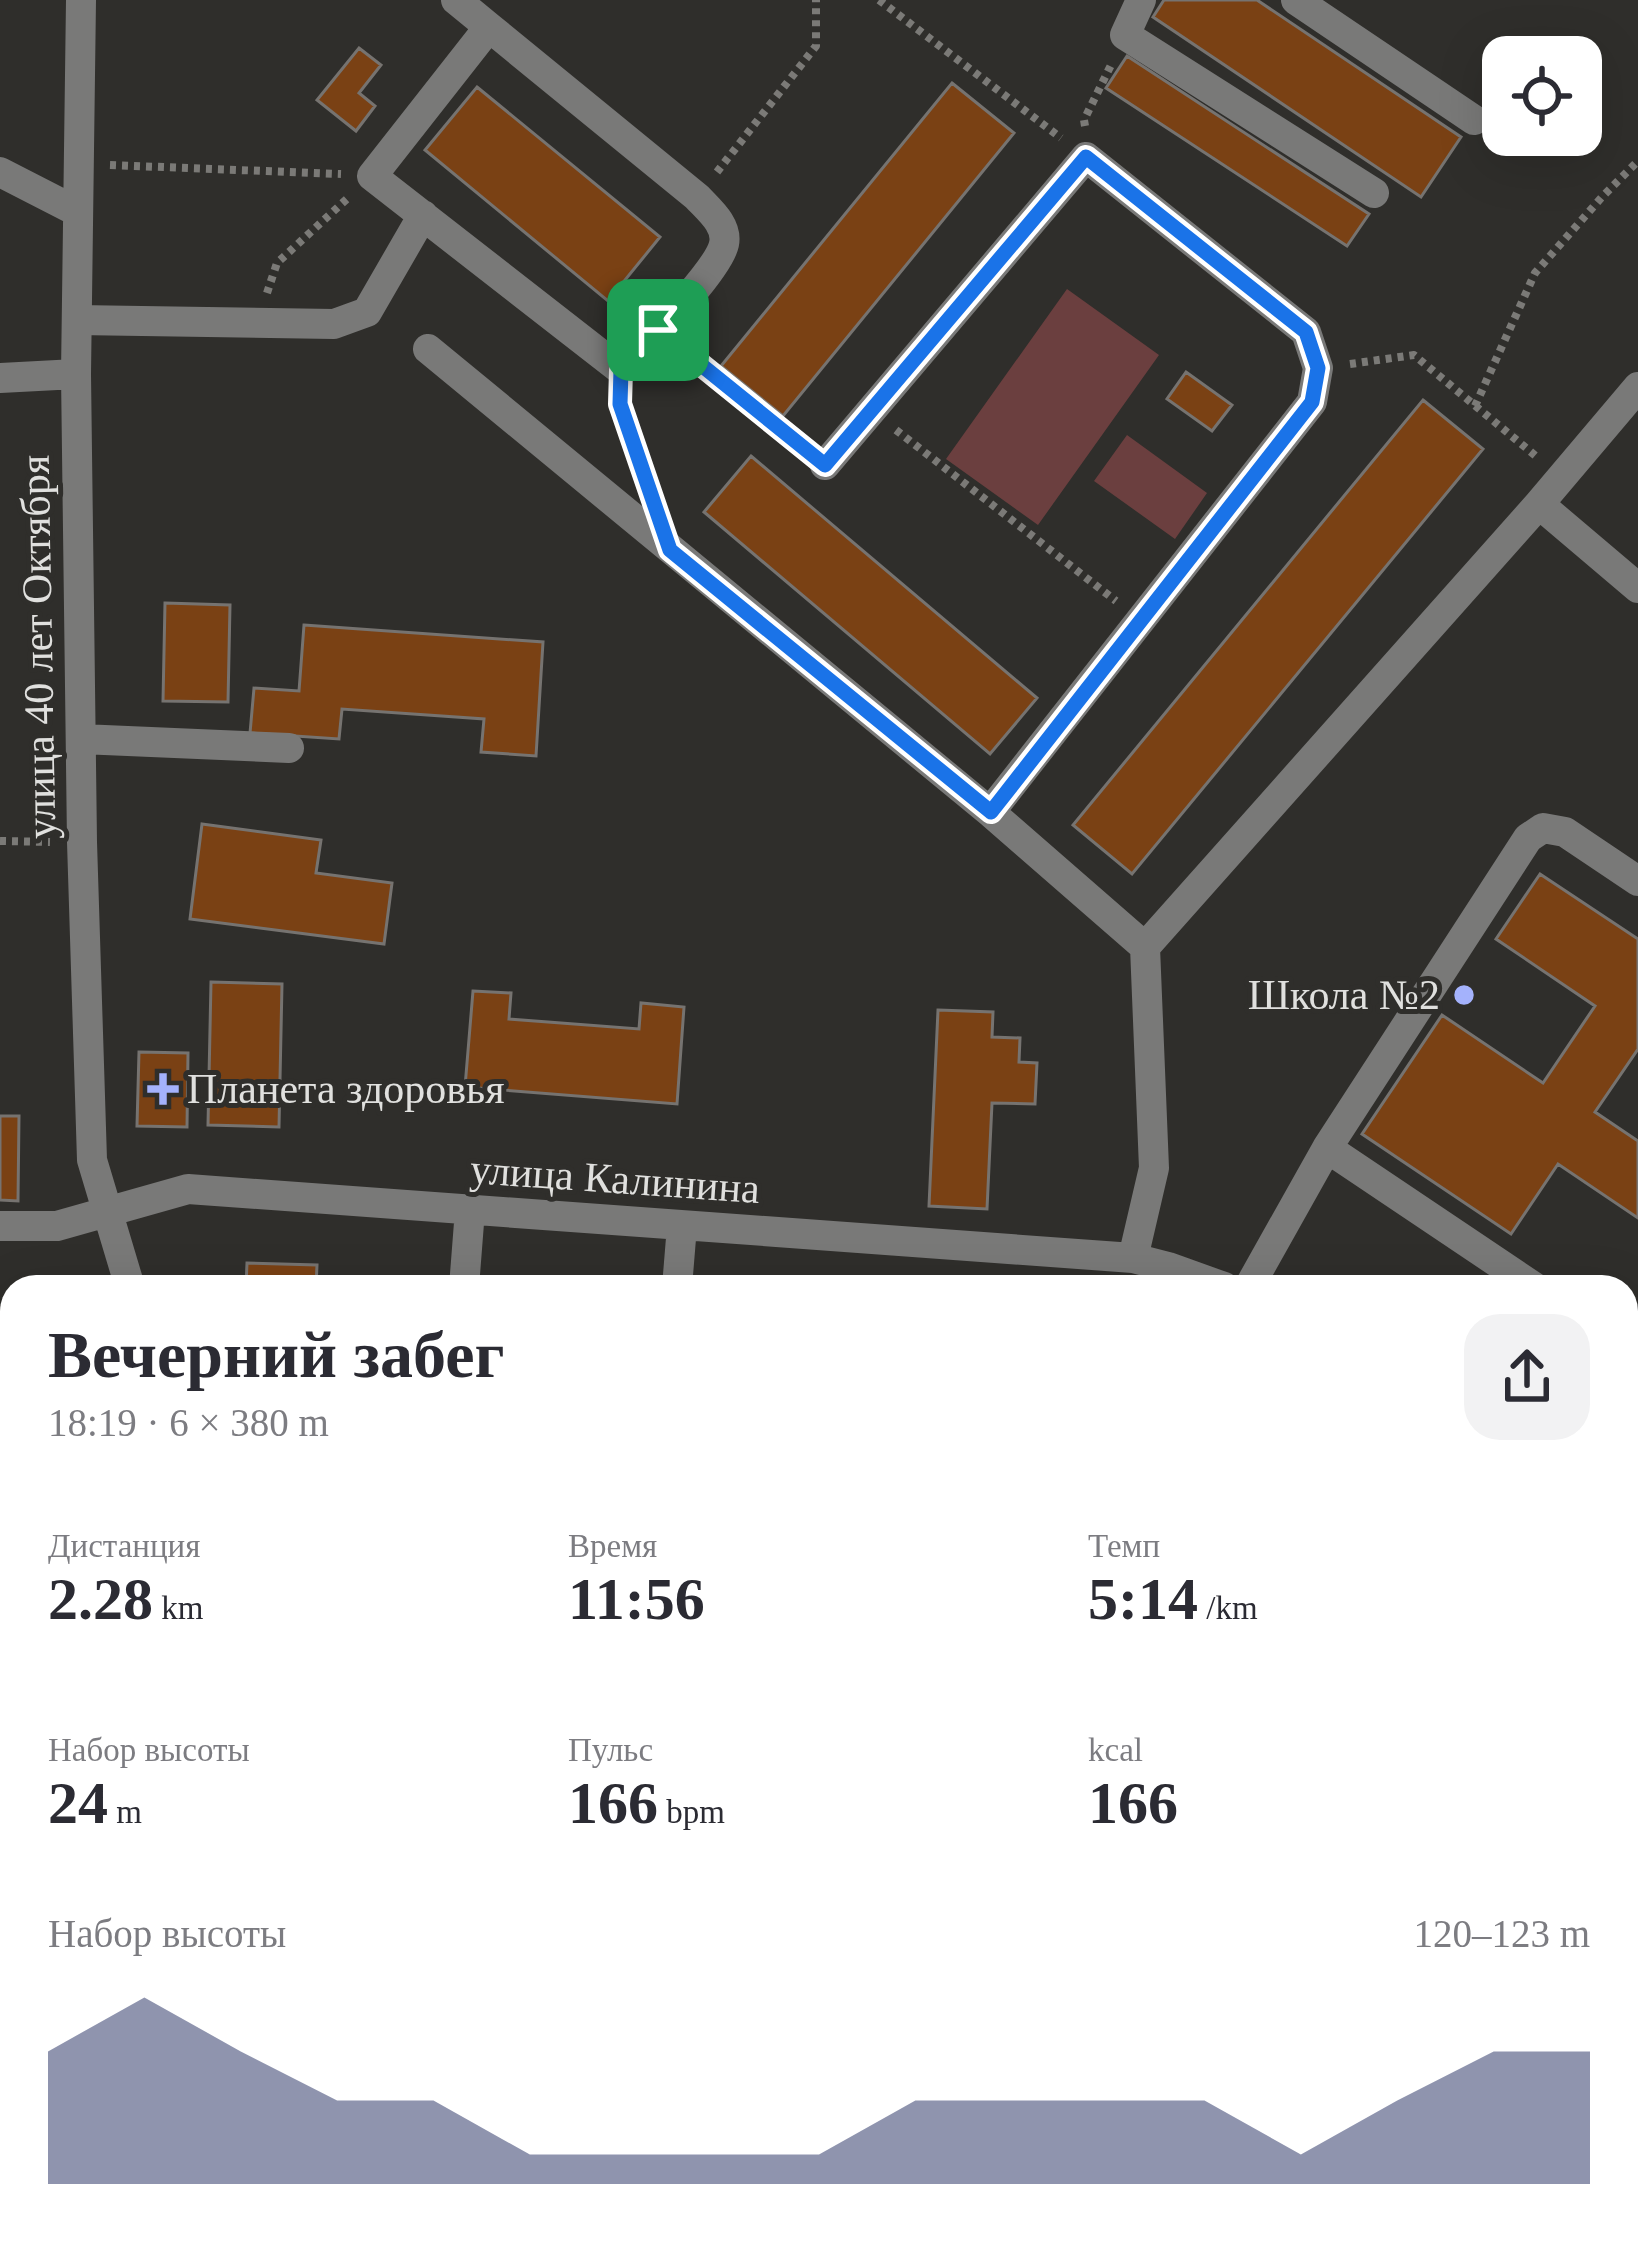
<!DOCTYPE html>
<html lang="ru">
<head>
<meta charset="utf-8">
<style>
	:root { --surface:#fff; --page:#f2f2f3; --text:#2b2b33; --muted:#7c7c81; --accent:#61688d }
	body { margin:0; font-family:Georgia,serif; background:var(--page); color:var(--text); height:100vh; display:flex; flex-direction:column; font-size:45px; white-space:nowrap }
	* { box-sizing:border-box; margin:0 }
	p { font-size:39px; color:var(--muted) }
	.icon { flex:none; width:66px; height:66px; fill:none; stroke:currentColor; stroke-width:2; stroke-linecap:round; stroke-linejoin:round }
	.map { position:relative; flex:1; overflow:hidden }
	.drawer { position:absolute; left:0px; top:1275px; width:1638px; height:975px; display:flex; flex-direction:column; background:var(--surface); border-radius:36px 36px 0 0; box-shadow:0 12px 48px #0002 }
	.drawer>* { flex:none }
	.controls { position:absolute; left:1482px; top:36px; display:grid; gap:24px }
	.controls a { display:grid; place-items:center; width:120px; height:120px; border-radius:24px; background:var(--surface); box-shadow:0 12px 48px #0002; font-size:60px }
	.pin { position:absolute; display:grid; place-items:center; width:102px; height:102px; color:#fff; margin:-51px; border-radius:24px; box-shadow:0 6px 18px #0006 }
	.round { display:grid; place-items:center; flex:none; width:126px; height:126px; border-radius:36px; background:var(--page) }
	.headline { display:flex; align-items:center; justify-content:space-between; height:204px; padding:0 48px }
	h1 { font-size:66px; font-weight:800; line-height:90px }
	.figures { display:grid; grid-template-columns:repeat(3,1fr); gap:18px; height:204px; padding:12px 48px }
	.figures div { display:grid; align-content:center }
	.figures b { font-size:60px; font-weight:800 }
	.figures small { font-size:33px; font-weight:400 }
	.figures p { font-size:33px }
	.chart { height:336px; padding:24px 48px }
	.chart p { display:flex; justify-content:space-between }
	.chart svg { width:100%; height:216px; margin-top:12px; fill:var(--accent); opacity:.7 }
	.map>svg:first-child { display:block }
	.green { fill:#6b3f3f }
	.building { fill:#7a4114; stroke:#767370; stroke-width:3 }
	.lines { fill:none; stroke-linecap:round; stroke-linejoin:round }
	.path { stroke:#7b7a77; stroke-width:8; stroke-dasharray:6 6; stroke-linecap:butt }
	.minor { stroke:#797978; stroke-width:30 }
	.route-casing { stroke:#fff; stroke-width:24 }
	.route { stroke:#1a73e8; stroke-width:15 }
	.poi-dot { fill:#a4b2fc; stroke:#2f2e2b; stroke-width:4.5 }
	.labels { text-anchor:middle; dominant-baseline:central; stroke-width:10; stroke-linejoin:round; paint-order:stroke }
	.street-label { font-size:42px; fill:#e0e0de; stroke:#2f2e2b }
	.poi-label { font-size:42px; fill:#e0e0de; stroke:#2f2e2b; text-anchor:end }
</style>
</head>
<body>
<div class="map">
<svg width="1638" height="2248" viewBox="0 0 1638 2248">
	<rect width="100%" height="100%" fill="#2f2e2b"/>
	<path class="green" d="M 1067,289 L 1159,355 L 1038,525 L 946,459 Z
		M 1127,435 L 1207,493 L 1175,539 L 1094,481 Z"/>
	<path class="building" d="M 1164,0 L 1257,0 L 1461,137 L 1421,197 L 1153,17 Z
		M 359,48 L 381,65 L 359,93 L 375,106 L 356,131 L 317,100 Z
		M 1127,56 L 1369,214 L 1347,246 L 1106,88 Z
		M 952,83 L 1014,133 L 783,416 L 721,366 Z
		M 477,87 L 660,237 L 608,301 L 425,150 Z
		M 1186,372 L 1232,405 L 1212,431 L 1167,399 Z
		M 1423,400 L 1483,449 L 1132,874 L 1073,825 Z
		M 751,456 L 1037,698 L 990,754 L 704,512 Z
		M 165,603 L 230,605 L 228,702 L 163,701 Z
		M 304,625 L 543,642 L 536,756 L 481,752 L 484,719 L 342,709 L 339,739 L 250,733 L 254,688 L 299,691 Z
		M 202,824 L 321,840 L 316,873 L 392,883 L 384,944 L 190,919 Z
		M 1540,874 L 1638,939 L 1638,1049 L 1595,1112 L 1638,1141 L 1638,1218 L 1558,1164 L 1511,1234 L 1362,1134 L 1442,1015 L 1543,1083 L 1595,1006 L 1496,939 Z
		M 211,982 L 282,984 L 279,1127 L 208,1125 Z
		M 473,991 L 511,993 L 509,1019 L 639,1029 L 641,1003 L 684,1007 L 677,1104 L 465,1087 Z
		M 938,1010 L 993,1012 L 992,1037 L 1020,1038 L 1019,1062 L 1037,1063 L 1035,1104 L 992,1103 L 987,1209 L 929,1206 Z
		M 139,1052 L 188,1053 L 187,1127 L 137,1126 Z
		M 0,1116 L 19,1116 L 18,1201 L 0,1200 Z
		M 247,1263 L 317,1265 L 316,1287 L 246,1287 Z
		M 0,1308 L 12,1308 L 12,1414 L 0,1414 Z
		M 1626,1647 L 1638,1654 L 1638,1753 L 1626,1772 Z
		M 0,1810 L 12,1810 L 12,1894 L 0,1894 Z
		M 0,2179 L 12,2179 L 12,2238 L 26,2238 L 26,2248 L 0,2248 Z
		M 235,2238 L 304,2238 L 303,2248 L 234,2248 Z
		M 460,2238 L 519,2238 L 536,2242 L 535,2248 L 457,2248 Z
		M 1320,2238 L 1433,2238 L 1449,2248 L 1327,2248 L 1318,2242 Z"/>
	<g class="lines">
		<path class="path" d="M 879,0 L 1061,138
			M 1085,126 L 1084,120 L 1112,63
			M 110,165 L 341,174
			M 717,172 L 816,46 L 816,0
			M 267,293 L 277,263 L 349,197
			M 682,350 L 801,446
			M 1350,364 L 1414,355 L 1537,457
			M 620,401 L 649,489
			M 1475,406 L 1535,273 L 1602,197 L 1638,161
			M 896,430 L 1116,601
			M 0,841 L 50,842
			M 0,2087 L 12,2092
			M 1626,2112 L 1638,2124
			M 1263,2238 L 1264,2248
			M 1501,2238 L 1516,2248
			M 1592,2238 L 1597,2248"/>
		<path class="minor" d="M 81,0 L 76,374 L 82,842 L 92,1160 L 130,1287
			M 456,0 L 489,27
			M 1141,0 L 1125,35 L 1374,193
			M 1296,0 L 1474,120
			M 489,27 L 697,197 C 709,210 728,225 724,244 C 718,272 643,346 621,370 L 372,176 Z
			M 0,172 L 78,212
			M 77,320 L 334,324 L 367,312 L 423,215
			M 428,349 L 990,812 L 1145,947 L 1154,1168 L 1133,1258
			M 0,378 L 76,374
			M 1638,387 L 1539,504 L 1638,588
			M 825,465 L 1086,157 L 1306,332 L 1318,368 L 1312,402 L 990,812
			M 81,739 L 289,748
			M 1145,947 L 1539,504
			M 1327,1148 L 1534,1287
			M 0,1226 L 57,1226 L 188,1189 L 1133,1258 L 1168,1267 L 1224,1287
			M 464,1287 L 470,1210
			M 677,1287 L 682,1226
			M 1249,1287 L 1327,1148 L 1528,838 L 1543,828 L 1565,832 L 1638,881
			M 1626,1349 L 1638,1357
			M 0,1464 L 12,1464
			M 1626,1548 L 1638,1557
			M 0,1759 L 12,1759
			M 1626,1786 L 1638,1794
			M 1626,1843 L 1638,1823
			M 0,1991 L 12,1991
			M 661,2238 L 680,2248
			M 1002,2238 L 1019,2248
			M 130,2248 L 131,2238
			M 322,2248 L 323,2238
			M 448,2248 L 450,2238
			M 1058,2248 L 1065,2238"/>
	</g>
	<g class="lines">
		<g class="route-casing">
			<path id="route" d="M 1086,157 L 1306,332 L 1318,368 L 1312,402 L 991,812 L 670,550 L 620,404 L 621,370 L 658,330 L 825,465 Z"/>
		</g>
		<use href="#route" class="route"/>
	</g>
	<g class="poi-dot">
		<circle cx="1464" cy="995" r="12"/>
		<path d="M157 1071h12v12h12v12h-12v12h-12v-12h-12v-12h12z"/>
	</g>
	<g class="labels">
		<g class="street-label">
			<text transform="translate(38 647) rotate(-91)">улица 40 лет Октября</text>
			<text transform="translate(615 1179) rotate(4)">улица Калинина</text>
		</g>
		<g class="poi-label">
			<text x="1440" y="995">Школа №2</text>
			<text x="187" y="1089" text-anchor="start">Планета здоровья</text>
		</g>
	</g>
</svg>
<div class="controls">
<a><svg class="icon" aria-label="locate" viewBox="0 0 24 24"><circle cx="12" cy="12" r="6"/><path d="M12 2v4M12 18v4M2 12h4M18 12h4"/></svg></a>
</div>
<div class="pin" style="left:658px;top:330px;background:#1e9e55"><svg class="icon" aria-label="arrive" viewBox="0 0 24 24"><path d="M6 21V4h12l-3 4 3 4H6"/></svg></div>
<section class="drawer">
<div class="headline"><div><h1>Вечерний забег</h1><p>18:19 · 6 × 380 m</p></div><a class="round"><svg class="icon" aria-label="share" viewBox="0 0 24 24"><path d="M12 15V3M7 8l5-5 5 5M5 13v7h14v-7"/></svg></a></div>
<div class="figures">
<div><p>Дистанция</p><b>2.28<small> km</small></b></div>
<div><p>Время</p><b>11:56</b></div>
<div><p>Темп</p><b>5:14<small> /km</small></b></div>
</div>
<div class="figures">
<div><p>Набор высоты</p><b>24<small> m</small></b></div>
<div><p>Пульс</p><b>166<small> bpm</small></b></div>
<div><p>kcal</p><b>166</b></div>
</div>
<div class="chart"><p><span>Набор высоты</span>120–123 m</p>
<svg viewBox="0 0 160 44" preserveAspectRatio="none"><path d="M0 44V17L10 6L20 17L30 27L40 27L50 38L60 38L70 38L80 38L90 27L100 27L110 27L120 27L130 38L140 27L150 17L160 17V44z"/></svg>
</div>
</section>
</div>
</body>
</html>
